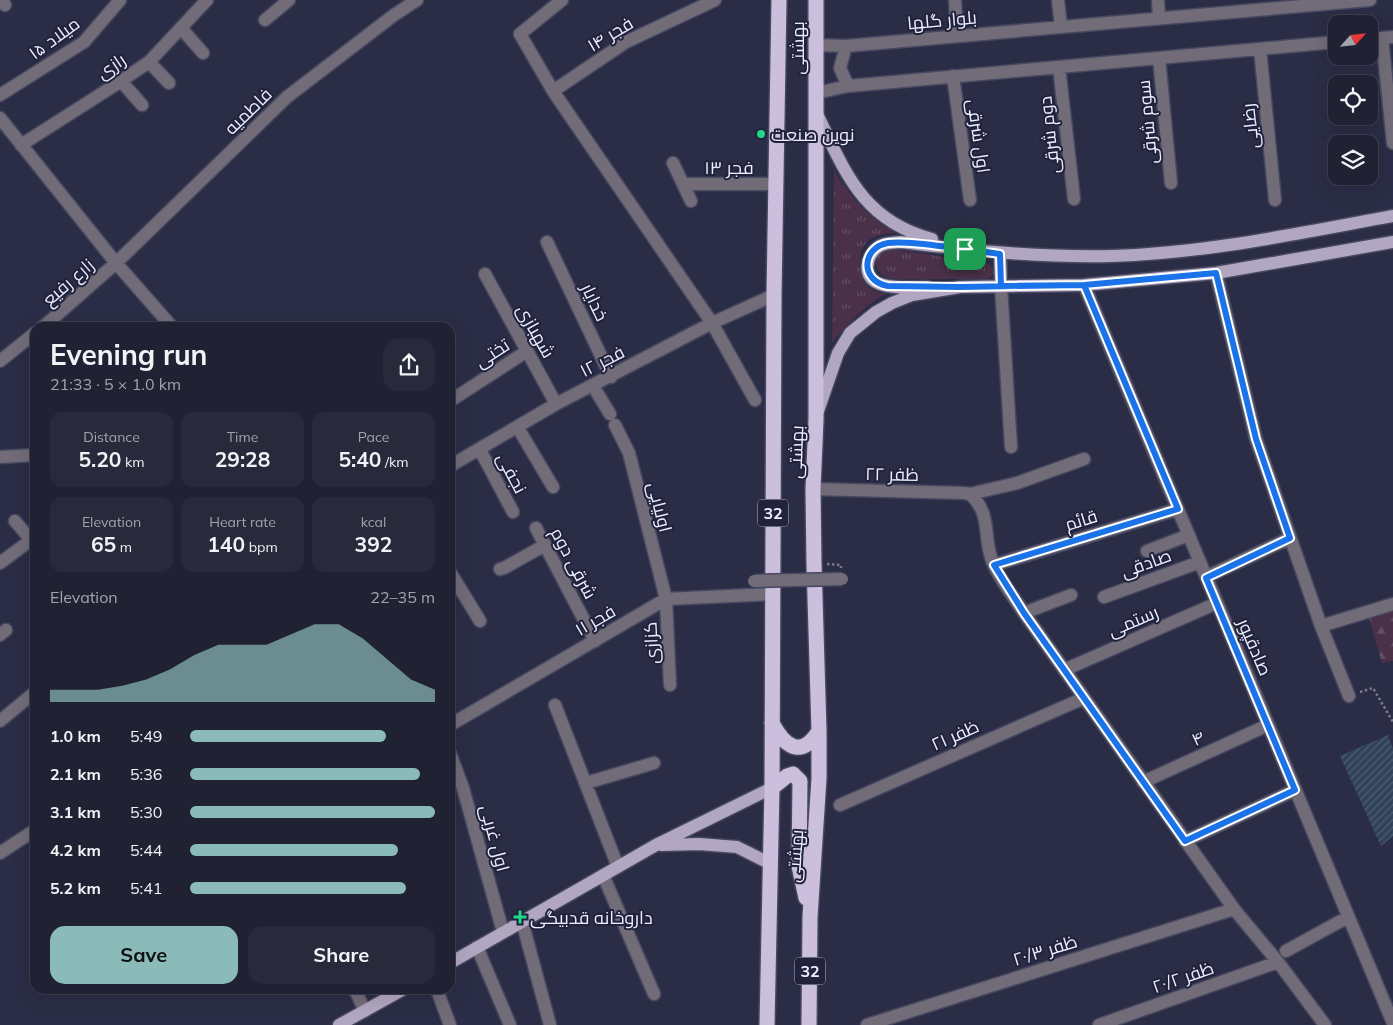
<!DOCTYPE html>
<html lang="en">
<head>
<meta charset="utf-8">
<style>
	:root { --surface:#202234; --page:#282a3c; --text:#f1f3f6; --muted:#a2a4ac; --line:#3d3f4f; --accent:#8bbbb9 }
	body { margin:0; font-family:Mulish,Cairo,sans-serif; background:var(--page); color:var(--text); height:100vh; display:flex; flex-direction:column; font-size:19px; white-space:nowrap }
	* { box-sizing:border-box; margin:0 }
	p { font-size:16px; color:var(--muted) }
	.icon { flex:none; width:28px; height:28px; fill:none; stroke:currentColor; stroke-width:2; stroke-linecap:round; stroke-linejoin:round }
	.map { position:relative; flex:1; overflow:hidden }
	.side { position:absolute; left:30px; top:322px; width:425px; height:672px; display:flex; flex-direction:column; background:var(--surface); border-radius:15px; box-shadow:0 5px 20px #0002,0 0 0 1px var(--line) }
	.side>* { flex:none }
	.needle { width:32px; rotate:63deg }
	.controls { position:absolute; left:1328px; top:15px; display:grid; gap:10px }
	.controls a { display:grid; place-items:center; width:50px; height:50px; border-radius:10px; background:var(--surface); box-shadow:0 5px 20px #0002,0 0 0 1px var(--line); font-size:25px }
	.pin { position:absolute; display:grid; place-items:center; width:42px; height:42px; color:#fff; margin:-21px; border-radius:10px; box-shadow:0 2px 8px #0006 }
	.round { display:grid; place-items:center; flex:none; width:52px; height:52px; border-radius:15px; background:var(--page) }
	.headline { display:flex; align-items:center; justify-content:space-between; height:85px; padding:0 20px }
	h1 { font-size:28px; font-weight:700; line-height:38px }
	.stats { display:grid; grid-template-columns:repeat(3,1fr); gap:8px; height:85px; padding:5px 20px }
	.stats div { display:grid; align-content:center; border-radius:12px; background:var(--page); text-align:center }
	.stats b { font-size:21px; font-weight:700 }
	.stats small { font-size:14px; font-weight:400 }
	.stats p { font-size:14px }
	.chart { height:140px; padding:10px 20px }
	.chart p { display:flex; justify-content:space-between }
	.chart svg { width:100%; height:90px; margin-top:5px; fill:var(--accent); opacity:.7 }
	.action { display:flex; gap:10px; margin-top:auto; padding:10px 20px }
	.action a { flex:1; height:58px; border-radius:15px; background:var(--accent); color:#111; font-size:20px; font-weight:700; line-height:58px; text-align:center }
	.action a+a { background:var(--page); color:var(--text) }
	ul { padding:0 20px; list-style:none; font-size:16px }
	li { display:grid; grid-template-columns:80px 60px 1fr; align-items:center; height:38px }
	li i { height:12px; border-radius:6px; background:var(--accent) }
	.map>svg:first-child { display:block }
	.grass { fill:url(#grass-tufts) }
	.forest { fill:url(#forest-firs) }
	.building { fill:url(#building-hatch) }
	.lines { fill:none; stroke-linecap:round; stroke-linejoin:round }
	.minor-casing { stroke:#464860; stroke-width:15 }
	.major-casing { stroke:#464860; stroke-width:15 }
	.highway-casing { stroke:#464860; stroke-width:18 }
	.path { stroke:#787a8f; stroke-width:2.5; stroke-dasharray:2.5 2.5; stroke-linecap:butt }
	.minor { stroke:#716c78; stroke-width:12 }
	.major { stroke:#b2a7c1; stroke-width:12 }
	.highway { stroke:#ccbedd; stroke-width:15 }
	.minor-bridge-casing { stroke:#464860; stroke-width:15; stroke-linecap:butt }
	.minor-bridge { stroke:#716c78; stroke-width:12 }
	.route-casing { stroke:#fff; stroke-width:10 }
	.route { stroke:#1a73e8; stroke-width:6 }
	.poi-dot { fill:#1fd887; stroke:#21233c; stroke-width:2 }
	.labels { text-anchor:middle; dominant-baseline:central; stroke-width:4; stroke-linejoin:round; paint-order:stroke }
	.shield { fill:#21233c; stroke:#afb1c4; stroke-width:1 }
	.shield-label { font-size:16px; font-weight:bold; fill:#eceeff }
	.street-label { font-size:18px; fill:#eceeff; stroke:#21233c }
	.poi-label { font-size:18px; fill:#eceeff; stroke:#21233c; text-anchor:start }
</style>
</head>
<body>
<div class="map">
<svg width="1393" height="1025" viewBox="0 0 1393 1025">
	<defs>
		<pattern id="grass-tufts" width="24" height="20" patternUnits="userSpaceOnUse" patternTransform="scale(1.25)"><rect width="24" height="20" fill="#4b3049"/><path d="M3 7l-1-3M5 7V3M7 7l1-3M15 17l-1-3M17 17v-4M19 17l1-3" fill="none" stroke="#654e64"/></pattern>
		<pattern id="forest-firs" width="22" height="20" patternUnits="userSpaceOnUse" patternTransform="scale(1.25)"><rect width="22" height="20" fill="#4b3049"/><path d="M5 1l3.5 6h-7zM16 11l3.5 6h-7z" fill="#654e64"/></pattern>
		<pattern id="building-hatch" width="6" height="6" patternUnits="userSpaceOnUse" patternTransform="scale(1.25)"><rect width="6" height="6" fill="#31435a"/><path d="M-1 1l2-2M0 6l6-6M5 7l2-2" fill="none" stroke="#4f5e73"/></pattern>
	</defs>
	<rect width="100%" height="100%" fill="#2b2d46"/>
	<path class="grass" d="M 834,170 C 850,197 868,218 896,233 C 887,234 876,234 869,240 C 855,252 857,280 872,290 C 877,293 883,293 888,293 C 862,306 850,322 832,343 Z
		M 893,249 L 989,264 L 994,270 L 994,274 L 988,279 L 893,279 C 881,277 876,271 875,259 L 880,251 Z"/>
	<path class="forest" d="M 1393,604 L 1393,661 L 1382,663 L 1367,612 Z"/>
	<path class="building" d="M 1388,735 L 1393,749 L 1393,836 L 1381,846 L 1340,756 Z"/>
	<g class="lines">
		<g class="minor-casing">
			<path id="minor" d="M 2,0 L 5,5
				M 562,0 L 520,34 L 553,91 L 712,323 L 755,400
				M 955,0 L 957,36
				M 1058,0 L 1061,27
				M 1158,0 L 1159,18
				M 265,20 L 289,0
				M 181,28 L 203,53
				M 1382,38 L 1393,143
				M 1369,39 L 1393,37
				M 816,45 L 846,46 L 1370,0
				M 846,46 L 840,68 L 848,86
				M 1260,49 L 1275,200
				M 1159,58 L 1171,183
				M 149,62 L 169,83
				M 1059,67 L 1074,199
				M 953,76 L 970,200
				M 121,81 L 142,105
				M 553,91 L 626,42 L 715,0
				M 816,93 L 848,86 L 1336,42
				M 0,95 L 84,42 L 120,0
				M 0,118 L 116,263 L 173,328
				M 21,145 L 115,85 L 149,62 L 207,0
				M 673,163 L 691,201
				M 683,184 L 776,184
				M 547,242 L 611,377
				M 1216,273 L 1256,439 L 1321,626 L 1349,696
				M 485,274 L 556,404
				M 1084,285 L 1393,1023
				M 1001,286 L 1011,447
				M 42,328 L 116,263 L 287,97 L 394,15 L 417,0
				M 0,361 L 35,333
				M 593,386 L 610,414
				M 450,401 L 527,351
				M 615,425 L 629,453 L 666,599 L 670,685
				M 518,428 L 553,487
				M 480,450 L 513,512
				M 0,457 L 35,455
				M 450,466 L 556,404 L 712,323 L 774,295
				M 813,489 L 964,493 L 970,494 L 1017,483 L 1084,459
				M 970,494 C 993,515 982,538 993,563 C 1000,580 1014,597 1024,613 L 1234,909 L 1278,962 L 1325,1025
				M 15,521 L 31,540
				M 536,528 L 595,641
				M 1147,551 L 1189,535
				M 0,563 L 35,537
				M 994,565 L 1178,509
				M 500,569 L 504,568 L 545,545
				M 450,572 L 480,621
				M 1206,577 L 1290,538
				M 1104,597 L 1200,562
				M 1024,613 L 1071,595
				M 1321,626 L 1393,604
				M 0,635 L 6,630
				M 1064,670 L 1217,603
				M 555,705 L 618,867
				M 0,721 L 35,692
				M 450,725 L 666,599 L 772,594
				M 450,753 L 463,788 L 503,932
				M 1143,782 L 1268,725
				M 586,783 L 654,763
				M 840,805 L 1084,698
				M 1185,841 L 1295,790
				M 0,853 L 35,830
				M 603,875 L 654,994
				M 522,921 L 550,1025
				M 477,947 L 510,1025
				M 1286,951 L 1348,917
				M 355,990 L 365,1011
				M 437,990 L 450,1025
				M 867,1025 L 1234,909
				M 1099,1025 L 1278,962"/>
		</g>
		<g class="major-casing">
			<path id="major" d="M 816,112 C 845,171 861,220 932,239
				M 1000,254 L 1001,286
				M 927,287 C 913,287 894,289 880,284 C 862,278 865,257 878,247 C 885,242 893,243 901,242 C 971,251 1042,258 1112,256 C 1207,253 1300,233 1393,216
				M 818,411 L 838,353 L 850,333 L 876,312 L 892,303 L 912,295 L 960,287 L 1084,285 L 1216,273 L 1393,242
				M 661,845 L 699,844 L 737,847 L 769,863
				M 450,963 L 656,845 L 772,788
				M 339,1025 L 402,990"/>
		</g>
		<g class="highway-casing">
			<path id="highway" d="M 772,723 C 785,747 801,759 819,731
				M 772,788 L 787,776 L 793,774 L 800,781 L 799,866 L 806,898
				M 767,1025 L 772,788 L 774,295 L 779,0
				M 809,1025 L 810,917 L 819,778 L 819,731 L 814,564 L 813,489 L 816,420 L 816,0"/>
		</g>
		<path class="path" d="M 827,564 L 841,565 L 841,568
			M 1360,692 L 1373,688 L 1393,722"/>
		<use href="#minor" class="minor"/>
		<use href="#major" class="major"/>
		<use href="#highway" class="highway"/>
		<g class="minor-bridge-casing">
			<path id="minor-bridge" d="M 754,581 L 842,579"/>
		</g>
		<use href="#minor-bridge" class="minor-bridge"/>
	</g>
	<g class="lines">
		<g class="route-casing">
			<path id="route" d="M 965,249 C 944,247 907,240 888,243 C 862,247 859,281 888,286 L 960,287 L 1084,285 L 1178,509 L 994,565 L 1024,613 L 1185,841 L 1295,790 L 1206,578 L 1290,538 L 1256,439 L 1216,273 L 1084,285 L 1001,286 L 1000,254 L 965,249"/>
		</g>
		<use href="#route" class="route"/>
	</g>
	<g class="poi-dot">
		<circle cx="761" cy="134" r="5"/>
		<path d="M517.5 909.5h5v5h5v5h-5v5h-5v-5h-5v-5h5z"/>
	</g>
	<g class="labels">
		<g class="shield">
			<rect x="758" y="499.5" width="30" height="27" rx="4"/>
			<rect x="795" y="957.5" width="30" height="27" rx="4"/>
		</g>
		<g class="shield-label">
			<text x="773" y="513">32</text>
			<text x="810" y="971">32</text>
		</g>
		<g class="street-label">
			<text transform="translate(942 20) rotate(-5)">بلوار گلها</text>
			<text transform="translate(610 34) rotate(-31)">فجر ۱۴</text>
			<text transform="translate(54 38) rotate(-36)">میلاد ۱۵</text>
			<text transform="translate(797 48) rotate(-90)">بهشتی</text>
			<text transform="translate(111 66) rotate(-34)">رازی</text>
			<text transform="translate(248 111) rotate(-44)">فاطمیه</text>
			<text transform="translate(1147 122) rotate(-95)">سوم شرقی</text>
			<text transform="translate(1250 126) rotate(-96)">رضایی</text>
			<text transform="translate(1049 135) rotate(-96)">دوم شرقی</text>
			<text transform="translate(979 136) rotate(82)">اول شرقی</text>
			<text x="729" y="167">فجر ۱۳</text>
			<text transform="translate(68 282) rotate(-41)">زارع رفیع</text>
			<text transform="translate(595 302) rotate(65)">خدایار</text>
			<text transform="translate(536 331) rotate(61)">شهبازی</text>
			<text transform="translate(492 353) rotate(-33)">تختی</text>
			<text transform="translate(602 361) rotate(-27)">فجر ۱۲</text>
			<text transform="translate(796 452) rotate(-88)">بهشتی</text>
			<text transform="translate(512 473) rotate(62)">نجفی</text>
			<text transform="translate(892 474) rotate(1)">ظفر ۲۲</text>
			<text transform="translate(660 507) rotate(76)">اولیایی</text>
			<text transform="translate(1081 520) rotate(-17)">قائم</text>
			<text transform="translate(574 563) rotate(62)">شرقی دوم</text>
			<text transform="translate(1146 563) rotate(-20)">صادقی</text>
			<text transform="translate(595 620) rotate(-30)">فجر ۱۱</text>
			<text transform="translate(1133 621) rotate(-23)">رستمی</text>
			<text transform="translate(651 643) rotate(-93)">کزازی</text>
			<text transform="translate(1255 647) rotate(67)">صادقپور</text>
			<text transform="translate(955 735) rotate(-24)">ظفر ۲۱</text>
			<text transform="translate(1198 738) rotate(-25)">۴</text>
			<text transform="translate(495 838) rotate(75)">اول غربی</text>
			<text transform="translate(795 856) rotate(-86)">بهشتی</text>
			<text transform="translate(1045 950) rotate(-17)">ظفر ۲۰/۳</text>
			<text transform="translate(1183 977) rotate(-19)">ظفر ۲۰/۲</text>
		</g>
		<g class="poi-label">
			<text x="771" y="134">نوین صنعت</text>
			<text x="530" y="917">داروخانه قدبیگی</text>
		</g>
	</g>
</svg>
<div class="controls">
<a><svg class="needle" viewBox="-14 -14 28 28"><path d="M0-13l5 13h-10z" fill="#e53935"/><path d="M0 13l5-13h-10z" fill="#a2a4ac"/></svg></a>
<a><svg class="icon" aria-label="locate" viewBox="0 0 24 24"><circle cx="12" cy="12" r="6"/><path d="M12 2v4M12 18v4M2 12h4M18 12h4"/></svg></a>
<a><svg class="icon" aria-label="layers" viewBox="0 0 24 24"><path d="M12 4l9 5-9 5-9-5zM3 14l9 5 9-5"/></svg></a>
</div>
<div class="pin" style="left:965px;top:249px;background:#1e9e55"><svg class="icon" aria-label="arrive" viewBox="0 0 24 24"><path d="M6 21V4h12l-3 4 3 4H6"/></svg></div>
<section class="side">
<div class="headline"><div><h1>Evening run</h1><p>21:33 · 5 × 1.0 km</p></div><a class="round"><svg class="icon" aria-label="share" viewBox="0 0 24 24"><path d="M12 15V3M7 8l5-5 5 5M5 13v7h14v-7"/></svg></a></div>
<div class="stats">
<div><p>Distance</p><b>5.20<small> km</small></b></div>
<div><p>Time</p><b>29:28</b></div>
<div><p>Pace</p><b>5:40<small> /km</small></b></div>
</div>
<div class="stats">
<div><p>Elevation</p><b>65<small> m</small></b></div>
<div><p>Heart rate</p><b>140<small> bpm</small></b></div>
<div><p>kcal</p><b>392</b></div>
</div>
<div class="chart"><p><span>Elevation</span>22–35 m</p>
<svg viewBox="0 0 160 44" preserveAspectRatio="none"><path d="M0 44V38L10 38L20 38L30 36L40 33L50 28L60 21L70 16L80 16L90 16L100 11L110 6L120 6L130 13L140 23L150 33L160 38V44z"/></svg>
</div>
<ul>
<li><b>1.0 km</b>5:49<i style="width:80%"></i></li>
<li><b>2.1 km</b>5:36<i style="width:94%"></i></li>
<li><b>3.1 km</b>5:30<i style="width:100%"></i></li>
<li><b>4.2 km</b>5:44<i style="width:85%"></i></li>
<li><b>5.2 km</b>5:41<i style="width:88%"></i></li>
</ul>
<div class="action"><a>Save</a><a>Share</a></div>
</section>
</div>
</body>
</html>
